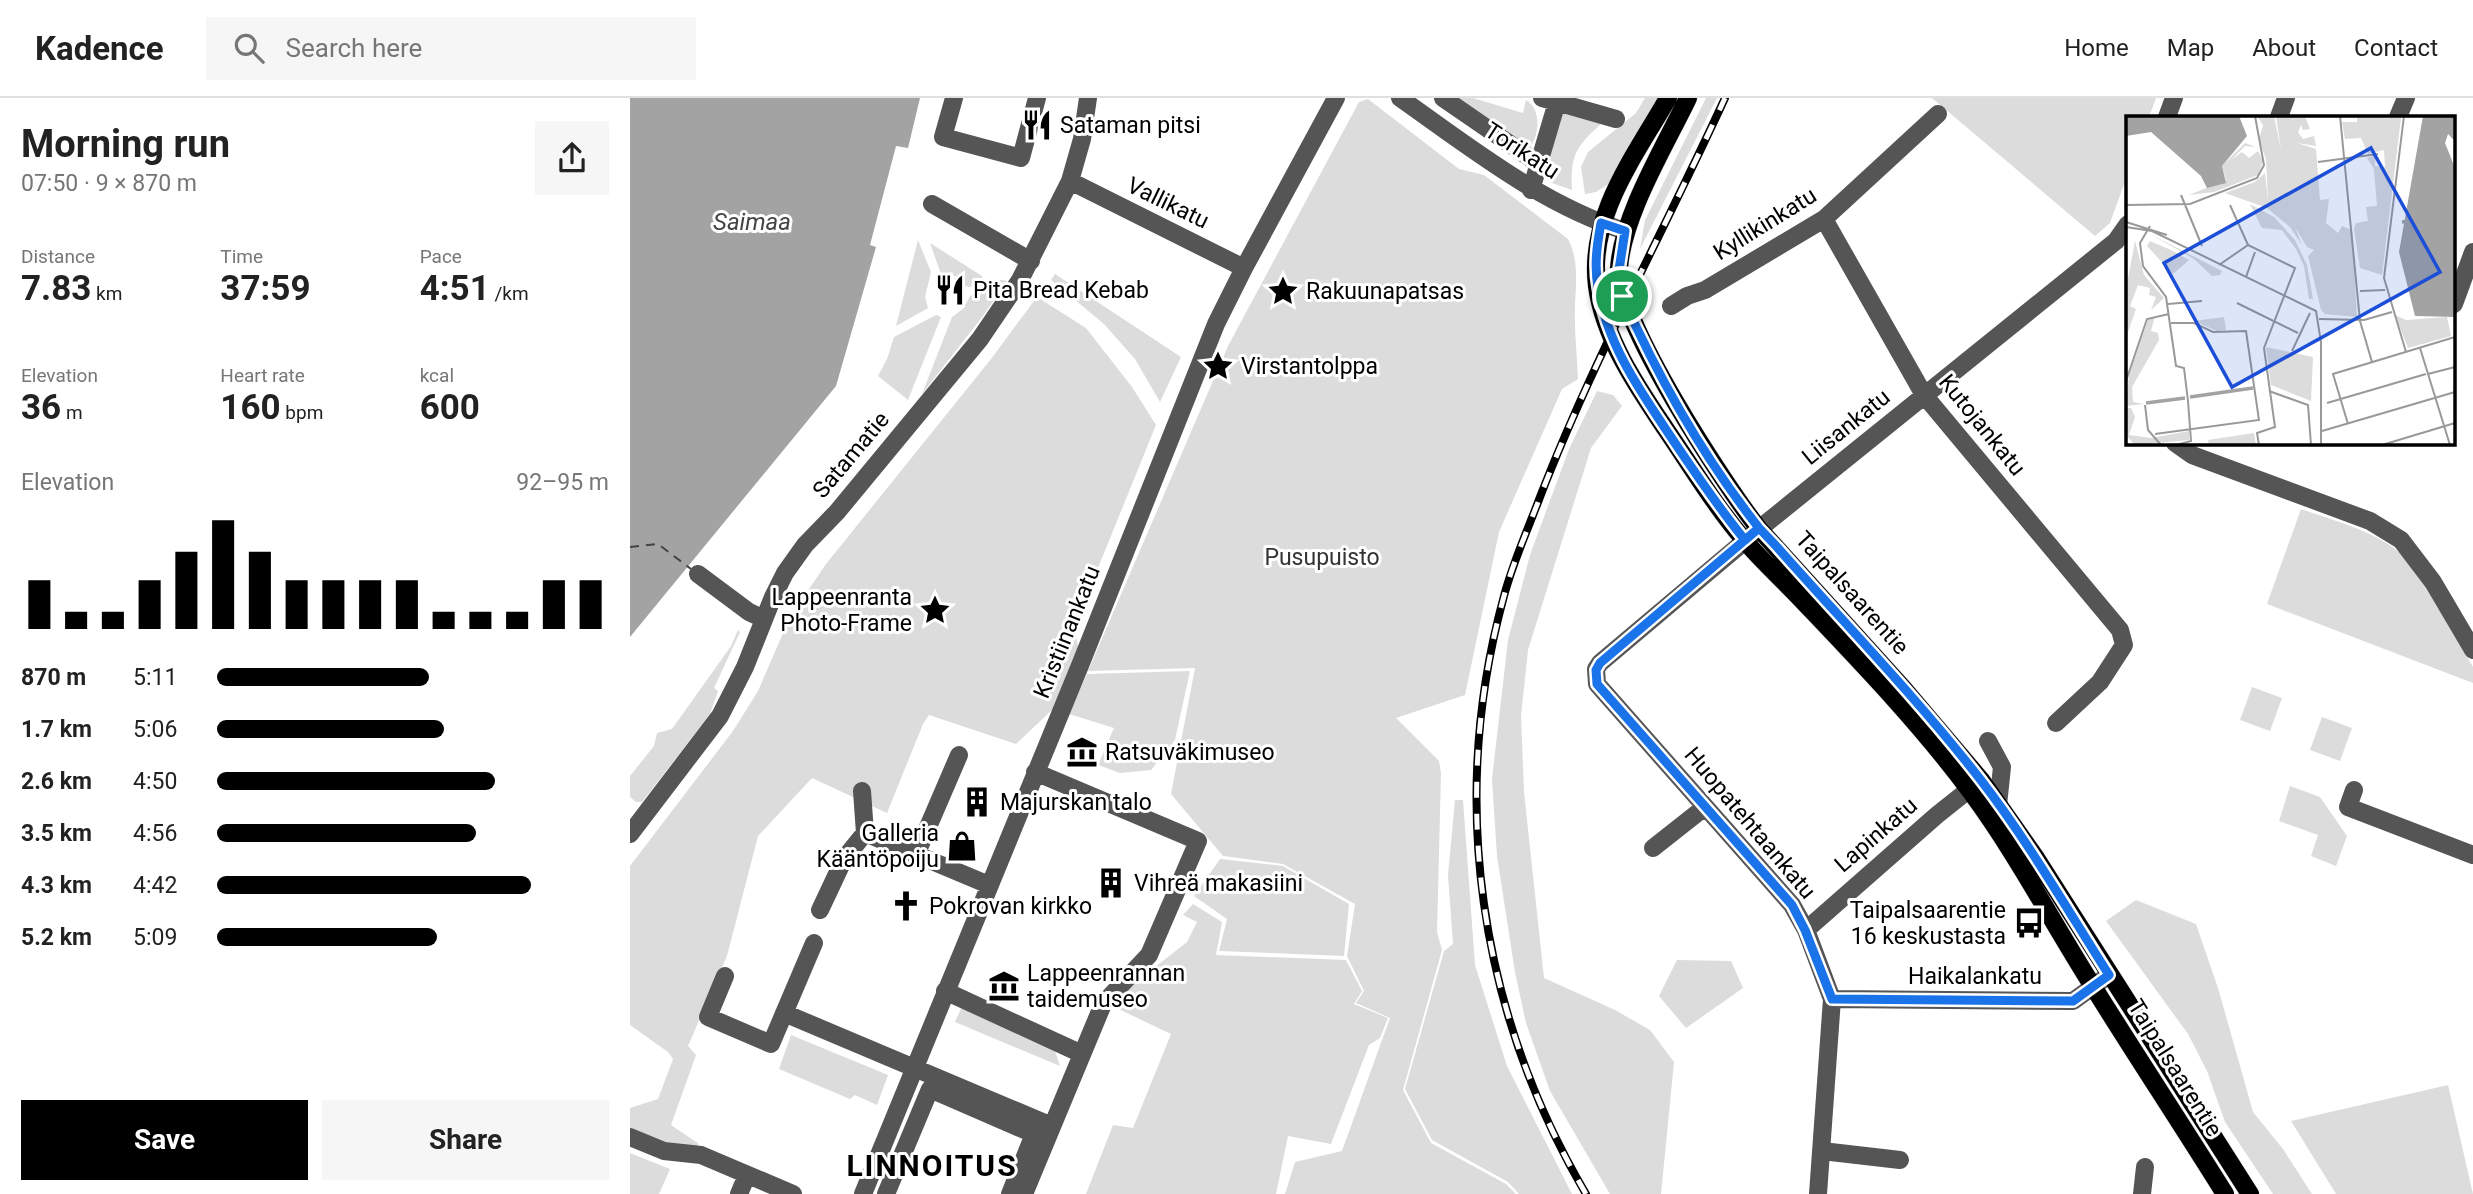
<!DOCTYPE html>
<html lang="en">
<head>
<meta charset="utf-8">
<style>
	:root { --surface:#fff; --page:#f6f6f6; --text:#222; --muted:#767676; --line:#e0e0e0; --accent:#000 }
	body { margin:0; font-family:Roboto,sans-serif; background:var(--page); color:var(--text); height:100vh; display:flex; flex-direction:column; font-size:26px; white-space:nowrap }
	* { box-sizing:border-box; margin:0 }
	p { font-size:23px; color:var(--muted) }
	.icon { flex:none; width:38px; height:38px; fill:none; stroke:currentColor; stroke-width:2; stroke-linecap:round; stroke-linejoin:round }
	.map { position:relative; flex:1; overflow:hidden }
	.side { display:flex; flex-direction:column; background:var(--surface); width:630px }
	.side>* { flex:none }
	.pin { position:absolute; display:grid; place-items:center; width:60px; height:60px; color:#fff; margin:-30px; border:4px solid #fff; border-radius:50%; box-shadow:0 2px 7px #0007 }
	.round { display:grid; place-items:center; flex:none; width:74px; height:74px; border-radius:0px; background:var(--page) }
	.overview { display:flex; align-items:center; justify-content:space-between; height:119px; padding:0 21px }
	h1 { font-size:38px; font-weight:700; line-height:52px }
	.stats { display:grid; grid-template-columns:repeat(3,1fr); gap:10px; height:119px; padding:7px 21px }
	.stats div { display:grid; align-content:center }
	.stats b { font-size:35px; font-weight:700 }
	.stats small { font-size:19px; font-weight:400 }
	.stats p { font-size:19px }
	.chart { height:196px; padding:14px 21px }
	.chart p { display:flex; justify-content:space-between }
	.chart svg { width:100%; height:126px; margin-top:7px; stroke:var(--accent); stroke-width:6 }
	.cta { display:flex; gap:14px; margin-top:auto; padding:14px 21px }
	.cta a { flex:1; height:80px; border-radius:0px; background:var(--accent); color:#fff; font-size:28px; font-weight:700; line-height:80px; text-align:center }
	.cta a+a { background:var(--page); color:var(--text) }
	ul { padding:0 21px; list-style:none; font-size:23px }
	li { display:grid; grid-template-columns:112px 84px 1fr; align-items:center; height:52px }
	li i { height:18px; border-radius:9px; background:var(--accent) }
	header { display:flex; align-items:center; gap:42px; box-sizing:border-box; height:98px; padding:0 35px; background:var(--surface); border-bottom:2px solid var(--line) }
	header strong { font-size:33px }
	nav { display:flex; gap:38px; margin-inline-start:auto; font-size:24px }
	.search { width:490px; height:63px; background:var(--page); display:flex; align-items:center; gap:18px; box-sizing:border-box; padding:0 24px; border-radius:0px; color:var(--muted); font-size:26px }
	main { display:flex; flex:1; min-height:0 }
	.map>svg:first-child { display:block }
	.green { fill:#dcdcdc }
	.water { fill:#a3a3a3 }
	.lines { fill:none; stroke-linecap:round; stroke-linejoin:round }
	.ferry { stroke:#444; stroke-width:2; stroke-dasharray:9 7; stroke-linecap:butt }
	.major-casing { stroke:#dbdbdb; stroke-width:19 }
	.minor { stroke:#555; stroke-width:18 }
	.major { stroke:#000; stroke-width:18 }
	.rail-casing { stroke:#000; stroke-width:8 }
	.rail { stroke:#fff; stroke-width:5; stroke-dasharray:16; stroke-linecap:butt }
	.route-casing { stroke:#fff; stroke-width:14 }
	.route { stroke:#1a73e8; stroke-width:9 }
	.labels { text-anchor:middle; dominant-baseline:central; stroke-width:6; stroke-linejoin:round; paint-order:stroke }
	.poi-label { font-size:23px; fill:#000; stroke:#fff; text-anchor:start }
	.street-label { font-size:23px; fill:#000; stroke:#fff }
	.park-label { font-size:23px; fill:#333; stroke:#fff }
	.water-label { font-size:24px; font-style:italic; fill:#444; stroke:#fff }
	.district-label { font-size:30px; font-weight:bold; letter-spacing:2px; fill:#000; stroke:#fff }
	.inset-river { fill:none; stroke:#a3a3a3; stroke-width:3.5 }
	.inset-road { fill:none; stroke:#999; stroke-width:2 }
	.view { fill:#1d4ed8; fill-opacity:0.15; stroke:#1d4ed8; stroke-width:3.5 }
	.inset-edge { fill:none; stroke:#000; stroke-width:3.5 }
</style>
</head>
<body>
<header>
<strong>Kadence</strong>
<div class="search"><svg class="icon" aria-label="search" viewBox="0 0 24 24"><circle cx="10" cy="10" r="6"/><path d="M15 15l6 6"/></svg>Search here</div>
<nav><a>Home</a><a>Map</a><a>About</a><a>Contact</a></nav>
</header>
<main>
<section class="side">
<div class="overview"><div><h1>Morning run</h1><p>07:50 · 9 × 870 m</p></div><a class="round"><svg class="icon" aria-label="share" viewBox="0 0 24 24"><path d="M12 15V3M7 8l5-5 5 5M5 13v7h14v-7"/></svg></a></div>
<div class="stats">
<div><p>Distance</p><b>7.83<small> km</small></b></div>
<div><p>Time</p><b>37:59</b></div>
<div><p>Pace</p><b>4:51<small> /km</small></b></div>
</div>
<div class="stats">
<div><p>Elevation</p><b>36<small> m</small></b></div>
<div><p>Heart rate</p><b>160<small> bpm</small></b></div>
<div><p>kcal</p><b>600</b></div>
</div>
<div class="chart"><p><span>Elevation</span>92–95 m</p>
<svg viewBox="0 0 160 44" preserveAspectRatio="none"><path d="M5 44V27M15 44V38M25 44V38M35 44V27M45 44V17M55 44V6M65 44V17M75 44V27M85 44V27M95 44V27M105 44V27M115 44V38M125 44V38M135 44V38M145 44V27M155 44V27"/></svg>
</div>
<ul>
<li><b>870 m</b>5:11<i style="width:54%"></i></li>
<li><b>1.7 km</b>5:06<i style="width:58%"></i></li>
<li><b>2.6 km</b>4:50<i style="width:71%"></i></li>
<li><b>3.5 km</b>4:56<i style="width:66%"></i></li>
<li><b>4.3 km</b>4:42<i style="width:80%"></i></li>
<li><b>5.2 km</b>5:09<i style="width:56%"></i></li>
</ul>
<div class="cta"><a>Save</a><a>Share</a></div>
</section>
<div class="map">
<svg width="1843" height="1096" viewBox="0 0 1843 1096">
	<rect width="100%" height="100%" fill="#fff"/>
	<path class="green" d="M 826,0 L 843,0 L 893,15 L 896,2 C 912,11 910,39 898,51 Z
		M 1015,0 L 1030,0 L 983,83 L 966,94 L 955,96 L 951,69 L 958,54 L 1006,15 Z
		M 1076,0 L 1087,0 L 1010,151 L 1015,122 Z
		M 1302,0 L 1526,0 L 1519,19 L 1498,19 L 1498,75 L 1480,125 L 1465,138 Z
		M 738,1 L 829,71 L 854,77 L 938,141 C 949,163 946,183 945,207 C 944,231 947,256 948,281 L 932,291 L 869,434 L 835,597 L 766,620 L 809,663 L 811,675 L 807,834 L 812,852 L 773,992 L 801,1045 L 876,1086 L 886,1096 L 655,1096 L 665,1064 L 712,1053 L 760,920 L 726,905 L 734,893 L 717,858 L 725,806 L 653,766 L 593,758 L 541,696 L 565,570 L 458,573 L 598,248 L 729,4 Z
		M 930,13 L 973,24 C 947,48 940,55 942,92 L 922,85 L 916,78 Z
		M 288,142 L 301,174 L 295,199 L 298,210 L 266,228 Z
		M 300,145 L 352,178 L 352,182 L 340,189 L 334,188 C 328,178 322,175 311,176 Z
		M 425,176 L 551,259 L 530,304 L 505,261 L 474,226 L 421,182 Z
		M 367,181 L 377,183 L 353,218 L 292,296 L 322,219 L 333,211 L 340,198 Z
		M 407,199 L 456,230 L 502,289 L 526,327 L 444,529 L 449,553 L 423,611 L 386,646 L 299,617 L 293,626 L 257,715 L 182,680 L 128,738 L 97,858 L 58,948 L 66,957 L 41,1027 L 69,1046 L 63,1052 L 29,1046 L 0,1033 L 0,1010 L 28,1001 L 43,961 L 38,954 L 0,927 L 0,768 L 103,633 L 128,593 L 160,519 L 196,466 L 361,261 Z
		M 306,217 L 311,219 L 278,302 L 248,278 L 257,261 L 264,239 Z
		M 967,293 L 983,297 L 992,308 L 961,350 L 898,552 L 891,618 L 894,694 L 914,880 L 985,912 L 1020,932 L 1044,964 L 1031,1096 L 980,1096 L 920,993 L 896,925 L 885,874 L 867,758 L 862,681 L 878,542 L 900,457 L 939,351 Z
		M 1671,411 C 1702,422 1745,433 1770,455 C 1800,481 1823,534 1843,569 L 1843,585 L 1637,506 Z
		M 108,532 L 110,534 L 84,590 L 88,593 L 80,616 L 12,704 L 6,704 L 0,699 L 0,678 L 24,648 L 27,635 L 42,631 L 101,548 Z
		M 560,573 L 545,642 L 521,672 L 490,675 L 468,667 L 484,630 L 439,616 L 457,576 Z
		M 1622,589 L 1652,600 L 1640,633 L 1610,622 Z
		M 1692,619 L 1722,630 L 1710,663 L 1680,652 Z
		M 1660,688 L 1690,699 L 1717,738 L 1706,768 L 1681,758 L 1688,737 L 1649,723 Z
		M 825,702 L 833,702 L 845,867 L 877,968 L 942,1096 L 889,1096 L 878,1084 L 802,1042 L 775,991 L 814,853 L 823,846 L 818,777 Z
		M 590,761 L 653,768 L 719,806 L 714,858 L 589,853 L 597,821 L 564,798 Z
		M 1506,802 L 1566,826 L 1588,890 L 1623,1014 L 1653,1051 L 1682,1096 L 1643,1096 L 1595,1024 L 1577,973 L 1558,936 L 1476,823 Z
		M 563,806 L 592,824 L 586,857 L 716,862 L 732,893 L 724,906 L 758,920 L 750,940 L 739,947 L 701,1046 L 658,1038 L 646,1096 L 456,1096 L 483,1027 L 503,1030 L 541,936 L 478,906 L 557,844 L 567,824 L 553,817 Z
		M 1047,862 L 1101,863 L 1113,890 L 1056,930 L 1029,898 Z
		M 333,906 L 424,950 L 430,968 L 325,924 Z
		M 161,937 L 258,977 L 247,1007 L 225,997 L 220,1001 L 149,971 Z
		M 1818,987 L 1843,1096 L 1706,1096 L 1661,1023 Z
		M 0,1055 L 40,1071 L 29,1096 L 0,1096 Z"/>
	<path class="water" d="M 0,0 L 290,0 L 278,50 L 266,48 L 240,147 L 246,149 L 206,288 L 0,539 Z"/>
	<g class="lines">
		<path class="ferry" d="M 0,449 L 28,446 L 61,471"/>
		<g class="major-casing">
			<path id="major" d="M 1038,0 C 1005,58 958,118 967,188 C 974,240 1006,287 1035,330 C 1061,368 1085,408 1115,443 C 1132,463 1152,481 1170,500 C 1228,561 1291,626 1341,694 C 1387,756 1422,824 1464,890 C 1507,959 1552,1027 1595,1096
				M 1058,0 C 1035,48 992,118 989,171 C 987,223 1094,386 1129,431 L 1273,590 L 1351,682 L 1406,760 L 1620,1096"/>
		</g>
		<path class="minor" d="M 324,0 L 313,39 L 391,60 L 407,0
			M 770,0 C 841,50 911,106 995,133
			M 813,0 L 909,66
			M 927,4 L 986,21
			M 1537,19 L 1544,0
			M 1649,19 L 1656,0
			M 1768,19 L 1776,0
			M 440,83 L 614,170
			M 901,92 L 927,4 L 912,0
			M 302,106 L 401,163
			M 1194,121 L 1294,297 L 1490,532 L 1494,547 L 1470,584 L 1426,625
			M 1824,206 L 1843,154
			M 1041,208 L 1057,198 L 1075,192 L 1194,121 L 1308,16
			M 1545,345 L 1562,357 L 1740,423 L 1771,442 L 1803,484 L 1843,552
			M 68,476 L 119,514 L 134,521
			M 1358,643 L 1372,669 L 1368,707
			M 1724,692 L 1718,709 L 1843,757
			M 235,735 L 359,787
			M 0,736 L 90,618 L 115,569 L 143,499 L 155,475 L 175,447 L 207,414 L 350,241 L 390,182 L 440,83 L 452,41 L 458,0
			M 1023,750 L 1075,709
			M 286,757 L 329,657
			M 190,812 L 214,761 L 235,735 L 232,693
			M 1176,832 L 1307,717 L 1351,682
			M 95,878 L 78,919 L 141,946 L 184,845
			M 315,893 L 452,956
			M 1202,901 L 1443,903 L 1479,877
			M 154,915 L 422,1028
			M 0,1039 L 34,1053 L 71,1057 L 163,1096
			M 1192,1053 L 1270,1062
			M 109,1096 L 117,1077
			M 233,1096 L 451,565 L 586,226 L 614,170 L 706,0
			M 256,1096 L 300,991 L 404,1036 L 380,1096
			M 394,1096 L 473,906 L 519,857 L 568,743 L 405,674
			M 1188,1096 L 1202,901 L 1176,832 L 1162,807 L 967,586 L 966,571 L 970,565 L 1129,431 L 1486,143 L 1498,126
			M 1512,1096 L 1515,1069"/>
		<use href="#major" class="major"/>
		<g class="rail-casing">
			<path id="rail" d="M 956,1096 C 849,914 818,702 874,498 C 883,464 898,431 910,399 C 963,262 1034,133 1095,0"/>
		</g>
		<use href="#rail" class="rail"/>
	</g>
	<g class="lines">
		<g class="route-casing">
			<path id="route" d="M 992,198 C 1028,279 1074,360 1129,430 L 970,565 L 966,572 L 967,586 L 1162,807 L 1175,832 L 1202,901 L 1443,903 L 1479,877 C 1437,811 1398,743 1350,681 C 1287,600 1215,526 1147,449 L 1129,430 L 1115,442 C 1091,413 1070,382 1049,351 C 1016,301 977,250 968,189 C 964,167 967,147 971,125 L 995,133 L 989,172 L 992,198"/>
		</g>
		<use href="#route" class="route"/>
	</g>
	<defs>
		<g id="restaurant-bare" transform="scale(2.415)"><path d="M-5-6h1v4h1v-4h1v4h1v-4h1v5L-1.5 .5V6h-2V.5L-5-1ZM5-6V6H3V1.5H1.5Q1.5-4 5-6Z" fill="#000" stroke="#fff" stroke-width="2.5" paint-order="stroke"/></g>
		<g id="sight-bare" transform="scale(2.415)"><path d="M0-6L1.8-2.2L6-1.7L2.9 1.2L3.7 5.4L0 3.3L-3.7 5.4L-2.9 1.2L-6-1.7L-1.8-2.2Z" fill="#000" stroke="#fff" stroke-width="2.5" paint-order="stroke"/></g>
		<g id="museum-bare" transform="scale(2.415)"><path d="M0-6L6-3V-2H-6V-3ZM-5-1h2V3h-2ZM-1-1h2V3h-2ZM3-1h2V3H3ZM-6 4H6V6H-6Z" fill="#000" stroke="#fff" stroke-width="2.5" paint-order="stroke"/></g>
		<g id="building-bare" transform="scale(2.415)"><path d="M-4-6H4V6H1V3H-1V6H-4ZM-2.5-4.3h1.7v1.8h-1.7ZM.8-4.3h1.7v1.8H.8ZM-2.5-1h1.7V.8h-1.7ZM.8-1h1.7V.8H.8Z" fill="#000" stroke="#fff" stroke-width="2.5" paint-order="stroke"/></g>
		<g id="shop-bare" transform="scale(2.415)"><path d="M-5-2.5h2.3a2.7 3.5 0 0 1 5.4 0H5L5.5 6h-11ZM-1.5-2.5h3a1.5 2.3 0 0 0-3 0Z" fill="#000" stroke="#fff" stroke-width="2.5" paint-order="stroke"/></g>
		<g id="church-bare" transform="scale(2.415)"><path d="M-1.2-6h2.4v3.5h3.3v2.4h-3.3V6h-2.4V-.1h-3.3v-2.4h3.3Z" fill="#000" stroke="#fff" stroke-width="2.5" paint-order="stroke"/></g>
		<g id="bus-bare" transform="scale(2.415)"><path d="M-5-6H5V4H4V6H2V4H-2V6H-4V4H-5ZM-3.5-4V0h7V-4ZM-3.5 1.2v1.5H-2V1.2ZM2 1.2v1.5H3.5V1.2Z" fill="#000" stroke="#fff" stroke-width="2.5" paint-order="stroke"/></g>
	</defs>
	<g fill-rule="evenodd">
		<use href="#restaurant-bare" x="407" y="27"/>
		<use href="#restaurant-bare" x="320" y="192"/>
		<use href="#sight-bare" x="653" y="193"/>
		<use href="#sight-bare" x="588" y="268"/>
		<use href="#sight-bare" x="305" y="512"/>
		<use href="#museum-bare" x="452" y="654"/>
		<use href="#building-bare" x="347" y="704"/>
		<use href="#shop-bare" x="332" y="748"/>
		<use href="#building-bare" x="481" y="785"/>
		<use href="#church-bare" x="276" y="808"/>
		<use href="#bus-bare" x="1399" y="825"/>
		<use href="#museum-bare" x="374" y="888"/>
	</g>
	<g class="labels">
		<g class="poi-label">
			<text x="430" y="27">Sataman pitsi</text>
			<text x="343" y="192">Pita Bread Kebab</text>
			<text x="676" y="193">Rakuunapatsas</text>
			<text x="611" y="268">Virstantolppa</text>
			<text x="282" y="499" text-anchor="end">Lappeenranta<tspan x="282" dy="26">Photo-Frame</tspan></text>
			<text x="475" y="654">Ratsuväkimuseo</text>
			<text x="370" y="704">Majurskan talo</text>
			<text x="309" y="735" text-anchor="end">Galleria<tspan x="309" dy="26">Kääntöpoiju</tspan></text>
			<text x="504" y="785">Vihreä makasiini</text>
			<text x="299" y="808">Pokrovan kirkko</text>
			<text x="1376" y="812" text-anchor="end">Taipalsaarentie<tspan x="1376" dy="26">16 keskustasta</tspan></text>
			<text x="397" y="875">Lappeenrannan<tspan x="397" dy="26">taidemuseo</tspan></text>
		</g>
		<g class="street-label">
			<text transform="translate(892 53) rotate(33)">Torikatu</text>
			<text transform="translate(538 105) rotate(26)">Vallikatu</text>
			<text transform="translate(1135 126) rotate(-32)">Kyllikinkatu</text>
			<text transform="translate(1352 327) rotate(51)">Kutojankatu</text>
			<text transform="translate(1216 329) rotate(-39)">Liisankatu</text>
			<text transform="translate(221 357) rotate(-50)">Satamatie</text>
			<text transform="translate(1222 495) rotate(48)">Taipalsaarentie</text>
			<text transform="translate(437 534) rotate(-68)">Kristiinankatu</text>
			<text transform="translate(1120 725) rotate(50)">Huopatehtaankatu</text>
			<text transform="translate(1246 737) rotate(-41)">Lapinkatu</text>
			<text x="1345" y="878">Haikalankatu</text>
			<text transform="translate(1545 970) rotate(58)">Taipalsaarentie</text>
		</g>
		<g class="park-label">
			<text x="692" y="459">Pusupuisto</text>
		</g>
		<g class="water-label">
			<text x="122" y="124">Saimaa</text>
		</g>
		<g class="district-label">
			<text x="302" y="1067">LINNOITUS</text>
		</g>
	</g>
	<g transform="translate(1496 18)">
		<rect width="329" height="329" fill="#fff"/>
		<path d="M 131,0 L 148,0 L 155,34 L 150,0 L 179,0 L 184,13 L 177,14 L 175,9 L 172,16 L 177,23 L 188,20 L 190,30 L 171,27 L 190,33 L 194,84 L 203,83 L 200,107 L 212,117 L 216,110 L 226,114 L 231,201 L 199,198 L 195,194 L 182,140 L 188,134 L 181,131 L 169,111 L 176,129 L 164,111 L 141,92 L 99,77 L 129,66 L 139,57 L 142,86 L 140,43 L 133,24 L 137,9 ZM 231,0 L 275,2 L 256,159 L 234,152 L 228,113 L 230,107 L 242,105 L 240,91 L 251,90 L 248,53 L 241,42 L 250,39 L 249,50 L 259,51 L 258,34 L 242,38 L 235,22 L 219,23 L 216,6 L 231,6 ZM 119,27 L 130,31 L 119,30 L 105,44 L 116,36 L 123,42 L 132,35 L 137,45 L 132,59 L 88,76 L 63,79 L 100,64 L 96,50 ZM 124,88 L 148,101 L 169,124 L 181,149 L 187,183 L 183,183 L 178,150 L 170,133 L 156,114 L 136,112 ZM 24,118 L 96,155 L 94,159 L 86,160 L 68,143 ZM 9,125 L 18,159 L 38,182 L 25,194 L 30,181 L 23,179 L 24,172 L 12,169 L 4,190 L 10,193 L 0,222 L 0,173 ZM 24,125 L 45,134 L 63,144 L 47,158 L 21,130 ZM 269,199 L 280,204 L 321,201 L 325,220 L 282,232 ZM 29,200 L 25,215 L 32,217 L 33,224 L 6,271 L 7,286 L 18,288 L 0,290 L 3,259 L 22,204 ZM 98,201 L 100,214 L 91,215 L 68,205 ZM 140,231 L 187,241 L 185,285 L 145,269 ZM 0,292 L 5,292 L 9,301 L 3,319 L 25,322 L 63,315 L 63,324 L 9,329 L 0,319 ZM 128,317 L 130,329 L 83,329 L 82,324 Z" fill="#dcdcdc"/>
		<path d="M 0,0 L 113,0 L 121,20 L 96,50 L 100,67 L 81,72 L 75,60 L 25,16 L 0,20 ZM 297,0 L 329,0 L 329,25 L 322,18 L 319,27 L 329,52 L 329,201 L 289,200 L 273,136 Z" fill="#a3a3a3"/>
		<path class="inset-river" d="M 276,106 L 286,105 L 307,0M 64,281 L 127,272M 20,287 L 59,282"/>
		<path class="inset-road" d="M 214,0 L 234,205 L 246,246M 278,0 L 258,162 L 280,236M 192,46 L 252,38M 55,79 L 76,130M 0,89 L 64,88 L 131,62 L 138,49 L 129,0M 104,89 L 122,129 L 169,152 L 138,232 L 149,311 L 131,317 L 133,329M 0,106 L 41,119M 24,110 L 14,127 L 17,150 L 40,181 L 50,250 L 58,252 L 62,285 L 65,325 L 50,329M 0,111 L 26,115 L 190,195 L 195,226 L 195,329M 93,149 L 122,129M 120,161 L 129,136M 234,175 L 259,174M 111,187 L 172,217M 42,188 L 76,185M 193,203 L 238,204 L 266,196M 294,232 L 324,329M 166,235 L 184,197M 302,258 L 329,251M 0,265 L 21,203 L 43,198M 143,275 L 182,289 L 185,329M 201,287 L 300,258M 19,289 L 22,314 L 35,329M 222,308 L 207,258 L 329,221M 196,315 L 329,276M 29,318 L 133,304 L 120,215 L 87,216 L 68,207 L 45,207M 256,329 L 329,307"/>
		<path class="view" d="M 245,32 L 314,156 L 106,271 L 38,147 Z"/>
		<rect width="329" height="329" class="inset-edge"/>
	</g>
</svg>
<div class="pin" style="left:992px;top:198px;background:#1e9e55"><svg class="icon" aria-label="arrive" viewBox="0 0 24 24"><path d="M6 21V4h12l-3 4 3 4H6"/></svg></div>
</div>
</main>
</body>
</html>
